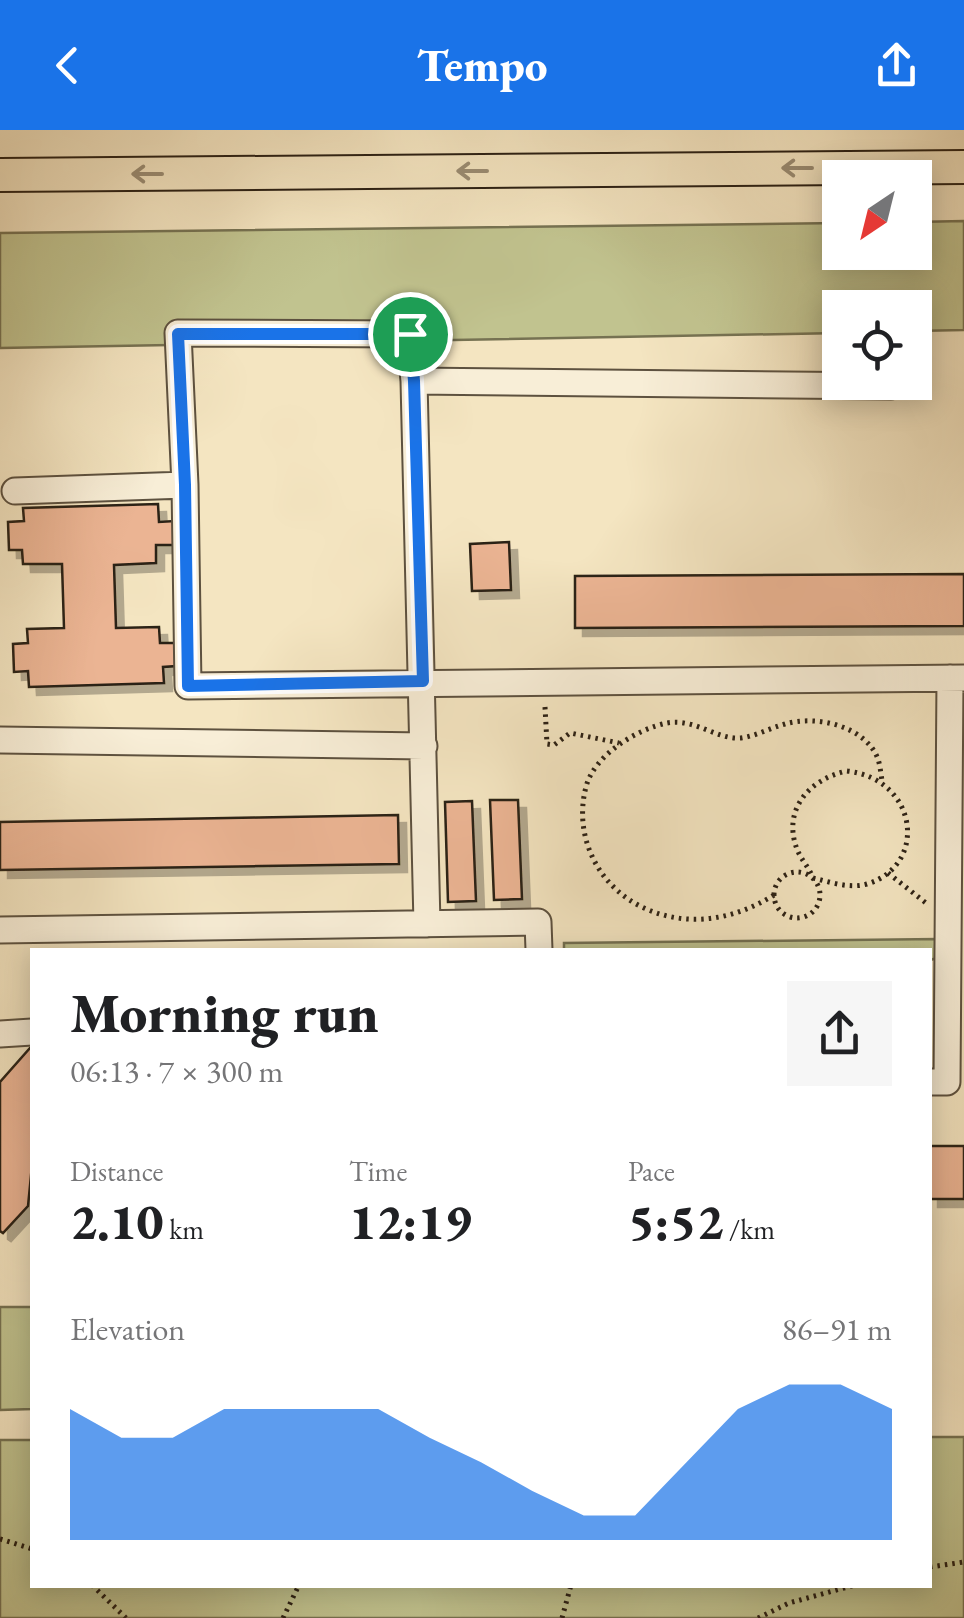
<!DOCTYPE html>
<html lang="en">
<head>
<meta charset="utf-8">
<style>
	:root { --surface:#fff; --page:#f6f6f6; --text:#202124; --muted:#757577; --accent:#1a73e8 }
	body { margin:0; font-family:"EB Garamond",serif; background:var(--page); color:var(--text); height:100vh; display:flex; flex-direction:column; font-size:38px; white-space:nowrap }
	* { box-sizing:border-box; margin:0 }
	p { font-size:32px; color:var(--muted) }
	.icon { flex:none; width:55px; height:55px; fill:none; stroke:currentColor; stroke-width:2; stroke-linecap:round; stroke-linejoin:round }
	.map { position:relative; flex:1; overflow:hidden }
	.drawer { position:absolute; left:30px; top:818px; width:902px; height:640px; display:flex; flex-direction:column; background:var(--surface); border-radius:0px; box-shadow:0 5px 25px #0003 }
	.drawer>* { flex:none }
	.needle { width:65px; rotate:215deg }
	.controls { position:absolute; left:822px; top:30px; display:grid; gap:20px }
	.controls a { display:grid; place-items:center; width:110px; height:110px; border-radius:0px; background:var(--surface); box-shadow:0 5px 25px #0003; font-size:50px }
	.pin { position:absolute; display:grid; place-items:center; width:85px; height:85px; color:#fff; margin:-42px; border:5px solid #fff; border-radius:50%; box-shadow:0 2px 10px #0007 }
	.round { display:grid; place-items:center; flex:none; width:105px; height:105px; border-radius:0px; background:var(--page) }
	.headline { display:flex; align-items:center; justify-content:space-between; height:170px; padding:0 40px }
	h1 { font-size:55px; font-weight:800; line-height:75px }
	.figures { display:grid; grid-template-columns:repeat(3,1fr); gap:15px; height:170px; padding:10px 40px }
	.figures div { display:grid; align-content:center }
	.figures b { font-size:50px; font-weight:800 }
	.figures small { font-size:28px; font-weight:400 }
	.figures p { font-size:28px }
	.chart { height:280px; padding:20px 40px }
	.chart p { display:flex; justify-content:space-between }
	.chart svg { width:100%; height:180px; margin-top:10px; fill:var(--accent); opacity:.7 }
	header { display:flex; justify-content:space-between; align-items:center; height:130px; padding:0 40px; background:var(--accent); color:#fff; font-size:45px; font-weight:800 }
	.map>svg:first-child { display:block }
	.green { fill:#c1c38f; stroke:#767252; stroke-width:2.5 }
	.building { fill:#ebb493; stroke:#2b2014; stroke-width:2.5; filter:url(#shadow) }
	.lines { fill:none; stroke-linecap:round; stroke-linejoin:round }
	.minor-casing { stroke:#5d513f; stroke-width:29 }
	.major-casing { stroke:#2b2014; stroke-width:36 }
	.path { stroke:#2b2014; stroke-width:5; stroke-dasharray:2.5 5; stroke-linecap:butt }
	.minor { stroke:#f8eed7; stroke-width:25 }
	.major { stroke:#f4e5c1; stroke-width:32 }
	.oneway { stroke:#9a8c73 }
	.route-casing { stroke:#fff; stroke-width:20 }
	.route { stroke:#1a73e8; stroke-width:12 }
</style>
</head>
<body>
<header><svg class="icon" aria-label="back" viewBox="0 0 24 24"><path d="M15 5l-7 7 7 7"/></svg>Tempo<svg class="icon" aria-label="share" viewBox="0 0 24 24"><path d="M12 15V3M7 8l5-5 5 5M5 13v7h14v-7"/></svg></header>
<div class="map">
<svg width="964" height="1488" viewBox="0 0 964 1488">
	<defs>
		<filter id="shadow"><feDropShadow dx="8" dy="8" stdDeviation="0" flood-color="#0004"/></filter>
	</defs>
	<rect width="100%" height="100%" fill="#f4e5c1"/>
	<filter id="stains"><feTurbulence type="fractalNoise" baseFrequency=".002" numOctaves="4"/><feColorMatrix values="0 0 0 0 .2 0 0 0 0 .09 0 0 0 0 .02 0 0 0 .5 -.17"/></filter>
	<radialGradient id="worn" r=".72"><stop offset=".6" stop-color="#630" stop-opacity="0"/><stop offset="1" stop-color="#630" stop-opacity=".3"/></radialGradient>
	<path class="green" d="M 964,91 L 964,200 L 915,201 L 915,178 L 840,178 L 840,203 L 0,218 L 0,103 L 840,93 L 840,122 L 915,122 L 915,92 Z
		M 937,809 L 937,828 L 930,830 L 930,820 L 564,820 L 564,813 Z
		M 0,1177 L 32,1177 L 32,1279 L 0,1280 Z
		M 930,1307 L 964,1307 L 964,1488 L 0,1488 L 0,1310 L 32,1310 L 32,1455 L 930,1455 Z"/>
	<path class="building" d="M 158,374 L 159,392 L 175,391 L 176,415 L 156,415 L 156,433 L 114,435 L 116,498 L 159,497 L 160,513 L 177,513 L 177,536 L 163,537 L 164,553 L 29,557 L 28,541 L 14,542 L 13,514 L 28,513 L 27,499 L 64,498 L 62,434 L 23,434 L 22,420 L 9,420 L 8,392 L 24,391 L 23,378 Z
		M 509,412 L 511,460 L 472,461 L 470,414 Z
		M 964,444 L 964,496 L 575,498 L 575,446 Z
		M 490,670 L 518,670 L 522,769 L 494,770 Z
		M 472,671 L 476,771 L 448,772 L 445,672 Z
		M 398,685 L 399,734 L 0,740 L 0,692 Z
		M 30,918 L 32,918 L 32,1035 L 28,1076 L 3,1103 L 0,1101 L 0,952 Z
		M 930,1016 L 964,1016 L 964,1069 L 930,1069 Z"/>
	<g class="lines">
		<g class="minor-casing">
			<path id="minor" d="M 408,187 L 414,251
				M 185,355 L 178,203 L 409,204
				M 15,361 L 185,355 L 188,556 L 964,548
				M 0,610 L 424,616
				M 427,794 L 414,251 L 891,256
				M 0,800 L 538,792 L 539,820
				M 0,904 L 32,902
				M 930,952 L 947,952 L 950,548"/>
		</g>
		<g class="major-casing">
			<path id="major" d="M 0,45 L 964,37"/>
		</g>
		<path class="path" d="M 545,577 L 547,614 L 554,615 L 570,603 L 619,613
			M 847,641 C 918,649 929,735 867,754 C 849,759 830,752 813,748 C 809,737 801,730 797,719 C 782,680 809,649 847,641 Z
			M774 765a23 23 0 1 1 46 0a23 23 0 1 1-46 0Z
			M 888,743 L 926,773
			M 774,765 C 734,790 688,798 644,778 C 598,757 573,706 586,657 C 594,625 637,599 667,593 C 695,588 717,610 741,608 C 756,606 770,598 785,594 C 815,585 865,595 878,629 C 880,635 881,644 882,651
			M 0,1409 L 32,1419
			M 930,1437 L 964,1432
			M 92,1455 L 126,1488
			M 283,1488 L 299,1455
			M 562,1488 L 571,1455
			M 758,1488 L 789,1473 L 855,1455"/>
		<use href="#minor" class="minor"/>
		<use href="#major" class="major"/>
	</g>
	<defs><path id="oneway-shaft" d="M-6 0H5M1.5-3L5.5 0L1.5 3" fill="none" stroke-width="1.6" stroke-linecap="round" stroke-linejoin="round" transform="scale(2.5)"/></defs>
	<g class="oneway">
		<use href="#oneway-shaft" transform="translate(797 38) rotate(180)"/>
		<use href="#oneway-shaft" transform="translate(472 41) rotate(180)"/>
		<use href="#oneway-shaft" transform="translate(147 44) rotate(180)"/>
	</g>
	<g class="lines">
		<g class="route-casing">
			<path id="route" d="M 178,204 L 410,204 L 414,251 L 423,551 L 188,556 L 185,355 Z"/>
		</g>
		<use href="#route" class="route"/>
	</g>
	<rect width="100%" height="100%" filter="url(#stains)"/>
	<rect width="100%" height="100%" fill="url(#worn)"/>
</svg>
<div class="controls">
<a><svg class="needle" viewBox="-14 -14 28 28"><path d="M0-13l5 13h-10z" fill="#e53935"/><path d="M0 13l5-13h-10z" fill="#757577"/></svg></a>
<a><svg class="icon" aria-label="locate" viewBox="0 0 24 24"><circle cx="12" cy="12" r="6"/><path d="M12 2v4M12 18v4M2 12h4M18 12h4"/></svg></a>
</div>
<div class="pin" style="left:410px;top:204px;background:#1e9e55"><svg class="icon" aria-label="arrive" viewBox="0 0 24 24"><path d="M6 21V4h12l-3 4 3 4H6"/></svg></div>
<section class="drawer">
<div class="headline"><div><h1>Morning run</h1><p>06:13 · 7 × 300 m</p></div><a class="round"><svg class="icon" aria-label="share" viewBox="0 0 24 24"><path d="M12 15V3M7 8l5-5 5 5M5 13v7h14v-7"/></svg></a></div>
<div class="figures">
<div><p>Distance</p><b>2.10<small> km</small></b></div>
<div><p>Time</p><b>12:19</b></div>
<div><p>Pace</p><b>5:52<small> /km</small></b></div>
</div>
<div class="chart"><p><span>Elevation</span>86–91 m</p>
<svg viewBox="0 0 160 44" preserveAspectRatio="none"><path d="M0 44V12L10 19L20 19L30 12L40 12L50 12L60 12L70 19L80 25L90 32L100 38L110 38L120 25L130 12L140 6L150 6L160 12V44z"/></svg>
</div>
</section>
</div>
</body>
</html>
